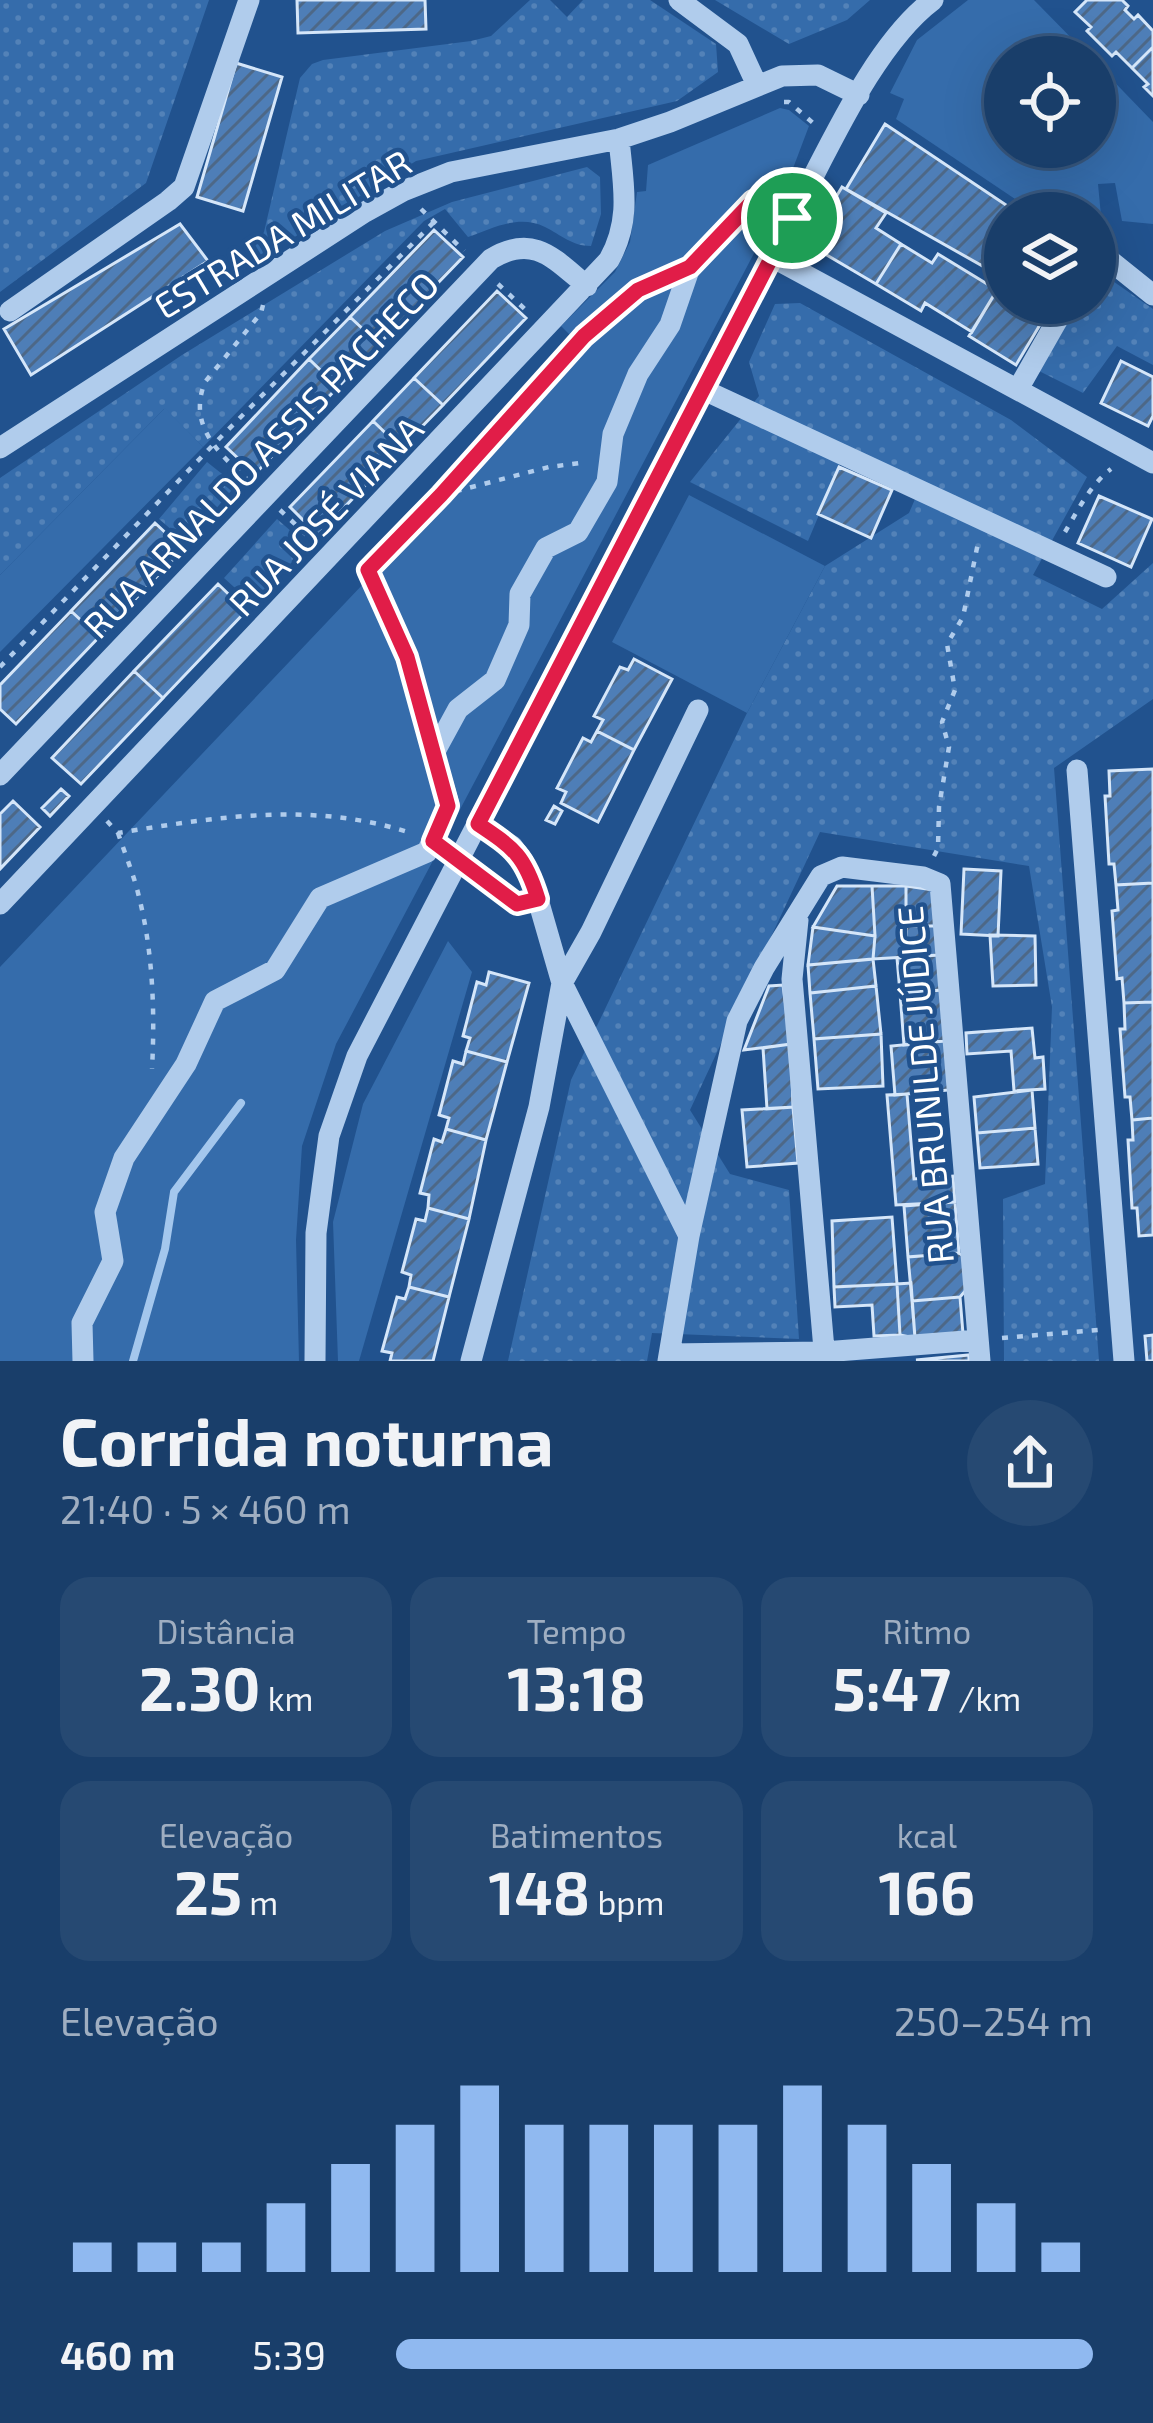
<!DOCTYPE html>
<html lang="pt">
<head>
<meta charset="utf-8">
<style>
	:root { --surface:#193e6a; --page:#264972; --text:#f1f3f6; --muted:#9faec1; --line:#37577e; --accent:#90b9f0 }
	body { margin:0; font-family:"Exo 2",sans-serif; background:var(--page); color:var(--text); height:100vh; display:flex; flex-direction:column; font-size:45px; white-space:nowrap }
	* { box-sizing:border-box; margin:0 }
	p { font-size:39px; color:var(--muted) }
	.icon { flex:none; width:66px; height:66px; fill:none; stroke:currentColor; stroke-width:2; stroke-linecap:round; stroke-linejoin:round }
	.map { position:relative; height:1361px; overflow:hidden }
	.panel { display:flex; flex-direction:column; background:var(--surface); flex:1 }
	.panel>* { flex:none }
	.fabs { position:absolute; left:984px; top:36px; display:grid; gap:24px }
	.fabs a { display:grid; place-items:center; width:132px; height:132px; border-radius:50%; background:var(--surface); box-shadow:0 12px 48px #0002,0 0 0 3px var(--line); font-size:60px }
	.pin { position:absolute; display:grid; place-items:center; width:102px; height:102px; color:#fff; margin:-51px; border:6px solid #fff; border-radius:50%; box-shadow:0 3px 12px #0007 }
	.round { display:grid; place-items:center; flex:none; width:126px; height:126px; border-radius:63px; background:var(--page) }
	.overview { display:flex; align-items:center; justify-content:space-between; height:204px; padding:0 60px }
	h1 { font-size:66px; font-weight:700; line-height:90px }
	.figures { display:grid; grid-template-columns:repeat(3,1fr); gap:18px; height:204px; padding:12px 60px }
	.figures div { display:grid; align-content:center; border-radius:30px; background:var(--page); text-align:center }
	.figures b { font-size:60px; font-weight:700 }
	.figures small { font-size:33px; font-weight:400 }
	.figures p { font-size:33px }
	.chart { height:336px; padding:24px 60px }
	.chart p { display:flex; justify-content:space-between }
	.chart svg { width:100%; height:216px; margin-top:12px; stroke:var(--accent); stroke-width:6 }
	ul { padding:0 60px; list-style:none; font-size:39px }
	li { display:grid; grid-template-columns:192px 144px 1fr; align-items:center; height:90px }
	li i { height:30px; border-radius:15px; background:var(--accent) }
	.map>svg:first-child { display:block }
	.grass { fill:url(#grass-dots) }
	.green { fill:#356cab }
	.lines { fill:none; stroke-linecap:round; stroke-linejoin:round }
	.stream { stroke:#a4c7ed; stroke-width:8 }
	.building { fill:url(#building-hatch); stroke:#d5e6f9; stroke-width:3 }
	.path { stroke:#b0ccec; stroke-width:4.5; stroke-dasharray:6 9; stroke-linecap:butt }
	.minor { stroke:#b0ccec; stroke-width:21 }
	.route-casing { stroke:#fff; stroke-width:24 }
	.route { stroke:#e11d48; stroke-width:15 }
	.labels { text-anchor:middle; dominant-baseline:central; stroke-width:9; stroke-linejoin:round; paint-order:stroke }
	.street-label { font-size:36px; fill:#fff; stroke:#21528e }
</style>
</head>
<body>
<div class="map">
<svg width="1153" height="1361" viewBox="0 0 1153 1361">
	<defs>
		<pattern id="grass-dots" width="8" height="8" patternUnits="userSpaceOnUse" patternTransform="scale(3)"><rect width="8" height="8" fill="#356cab"/><path d="M2 2h.1M6 6h.1" fill="none" stroke="#5382b8" stroke-width="1.8" stroke-linecap="round"/></pattern>
		<pattern id="building-hatch" width="6" height="6" patternUnits="userSpaceOnUse" patternTransform="scale(3)"><rect width="6" height="6" fill="#4e7eb7"/><path d="M-1 1l2-2M0 6l6-6M5 7l2-2" fill="none" stroke="#4d6887"/></pattern>
	</defs>
	<rect width="100%" height="100%" fill="#21528e"/>
	<path class="grass" d="M 0,0 L 209,0 L 146,183 L 0,292 Z
		M 530,0 L 550,0 L 567,17 L 583,0 L 650,0 L 716,44 L 718,72 L 677,101 L 416,161 L 229,278 L 246,261 L 264,232 L 300,78 L 312,64 L 323,60 L 471,41 L 491,36 Z
		M 715,0 L 870,0 L 847,20 L 789,44 Z
		M 587,167 L 600,177 L 601,214 L 591,246 C 572,246 561,235 545,227 C 519,214 493,228 468,237 L 445,209 L 424,221 L 203,447 L 164,409 L 0,575 L 0,478 L 182,355 L 385,231 L 452,202 Z
		M 1107,277 L 1153,309 L 1153,365 L 1117,346 L 1083,393 L 1035,369 L 1080,303 L 1095,303 L 1095,281 Z
		M 800,303 L 1011,420 L 1087,477 L 1033,575 L 1102,609 L 1153,563 L 1153,699 L 1054,768 L 1099,1361 L 1004,1361 L 1003,1199 L 1045,1184 L 1052,1007 L 1029,866 L 820,832 L 690,1110 L 730,1174 L 789,1190 L 799,1339 L 652,1333 L 647,1361 L 508,1361 L 571,1080 L 747,713 L 825,566 L 909,513 L 922,483 L 848,446 L 808,541 L 690,482 L 759,396 L 749,362 L 775,304 Z
		M 207,462 L 236,485 L 187,543 L 159,519 Z
		M 277,519 L 307,545 L 254,605 L 224,578 Z"/>
	<path class="green" d="M 968,0 L 1034,0 L 1090,57 L 1005,57 L 1005,147 L 1095,147 L 1095,62 L 1153,122 L 1153,224 L 1122,221 L 1115,183 L 1098,184 L 1102,226 L 1095,236 L 1095,213 L 1036,213 L 896,119 L 904,99 L 890,93 L 917,40 Z
		M 780,108 L 789,110 L 809,126 L 778,208 L 336,1044 L 302,1146 L 296,1240 L 299,1361 L 0,1361 L 0,967 L 585,350 L 561,326 L 615,272 L 630,242 L 637,192 L 646,191 L 648,165 Z
		M 165,408 L 203,447 L 0,652 L 0,575 Z
		M 689,495 L 825,566 L 747,713 L 612,642 Z
		M 448,941 L 472,972 L 359,1361 L 338,1361 L 333,1222 L 363,1104 Z"/>
	<g class="lines">
		<path class="stream" d="M 133,1361 L 165,1249 L 174,1192 L 241,1103"/>
	</g>
	<path class="building" d="M 297,0 L 425,0 L 426,29 L 298,33 Z
		M 1087,0 L 1122,0 L 1128,6 L 1125,10 L 1134,19 L 1138,15 L 1153,31 L 1153,47 L 1132,68 L 1116,52 L 1112,56 L 1087,31 L 1091,27 L 1075,12 Z
		M 1153,47 L 1153,96 L 1144,87 L 1148,84 L 1132,68 Z
		M 236,63 L 282,77 L 243,211 L 197,197 Z
		M 885,124 L 1018,213 L 1005,213 L 1005,273 L 1002,277 L 846,189 Z
		M 842,187 L 886,213 L 876,228 L 901,244 L 876,284 L 808,244 Z
		M 180,224 L 208,261 L 31,375 L 4,329 Z
		M 434,230 L 463,257 L 379,344 L 350,317 Z
		M 901,244 L 932,263 L 938,254 L 997,290 L 972,332 L 925,303 L 921,311 L 876,284 Z
		M 1000,285 L 1005,288 L 1005,303 L 1030,303 L 1047,313 L 1016,365 L 969,336 Z
		M 497,291 L 526,318 L 443,405 L 414,378 Z
		M 350,317 L 379,344 L 338,387 L 309,359 Z
		M 309,359 L 338,387 L 255,474 L 226,447 Z
		M 1121,361 L 1153,377 L 1153,416 L 1148,426 L 1101,403 Z
		M 414,378 L 443,405 L 401,448 L 373,421 Z
		M 373,421 L 401,448 L 318,535 L 290,507 Z
		M 839,467 L 892,490 L 871,538 L 818,514 Z
		M 1099,496 L 1152,519 L 1131,567 L 1078,543 Z
		M 155,523 L 183,549 L 99,637 L 71,611 Z
		M 218,584 L 246,611 L 163,698 L 134,671 Z
		M 71,611 L 99,637 L 16,724 L 0,709 L 0,685 Z
		M 634,659 L 672,679 L 634,750 L 597,731 L 603,720 L 594,716 L 620,667 L 628,670 Z
		M 134,671 L 163,698 L 81,784 L 52,758 Z
		M 597,731 L 634,750 L 598,822 L 561,803 L 566,792 L 557,788 L 583,738 L 591,742 Z
		M 1153,769 L 1153,883 L 1116,885 L 1114,864 L 1109,864 L 1105,796 L 1110,796 L 1109,771 Z
		M 61,789 L 69,796 L 50,816 L 42,808 Z
		M 13,801 L 40,827 L 0,869 L 0,814 Z
		M 554,806 L 562,811 L 555,824 L 546,820 Z
		M 964,869 L 1001,871 L 998,936 L 961,934 Z
		M 1153,883 L 1153,1002 L 1124,1003 L 1122,978 L 1117,979 L 1112,911 L 1118,910 L 1116,885 Z
		M 837,886 L 872,886 L 875,936 L 813,927 Z
		M 872,886 L 906,886 L 906,957 L 873,959 L 875,936 Z
		M 906,886 L 934,890 L 936,926 L 906,926 Z
		M 906,926 L 936,926 L 939,955 L 906,957 Z
		M 813,927 L 875,936 L 873,959 L 808,965 Z
		M 990,935 L 1035,936 L 1036,985 L 993,986 Z
		M 939,955 L 942,990 L 900,993 L 897,958 Z
		M 873,959 L 876,986 L 810,993 L 808,965 Z
		M 489,972 L 529,983 L 507,1062 L 466,1051 L 470,1038 L 463,1036 L 477,982 L 486,985 Z
		M 783,985 L 791,1044 L 744,1050 L 769,986 Z
		M 876,986 L 881,1034 L 814,1039 L 810,993 Z
		M 942,990 L 945,1041 L 904,1045 L 900,993 Z
		M 1153,1002 L 1153,1118 L 1132,1120 L 1130,1097 L 1125,1097 L 1120,1029 L 1125,1029 L 1124,1003 Z
		M 1032,1028 L 1035,1058 L 1043,1057 L 1045,1089 L 1014,1091 L 1011,1051 L 967,1054 L 966,1033 Z
		M 881,1034 L 883,1086 L 818,1089 L 814,1039 Z
		M 945,1041 L 949,1090 L 895,1095 L 891,1046 Z
		M 791,1044 L 793,1107 L 767,1109 L 763,1048 Z
		M 466,1051 L 507,1062 L 486,1140 L 446,1129 L 449,1118 L 439,1115 L 453,1061 L 463,1064 Z
		M 1032,1090 L 1035,1128 L 977,1133 L 974,1097 Z
		M 907,1094 L 914,1179 L 953,1176 L 955,1202 L 896,1205 L 887,1095 Z
		M 793,1107 L 798,1163 L 747,1167 L 742,1110 Z
		M 1153,1118 L 1153,1235 L 1139,1236 L 1137,1208 L 1132,1208 L 1128,1140 L 1133,1140 L 1132,1120 Z
		M 1035,1128 L 1038,1164 L 980,1168 L 977,1133 Z
		M 446,1129 L 486,1140 L 469,1219 L 428,1208 L 429,1195 L 420,1193 L 434,1139 L 442,1142 Z
		M 955,1202 L 959,1253 L 908,1257 L 904,1206 Z
		M 428,1208 L 469,1219 L 449,1297 L 409,1287 L 411,1275 L 402,1272 L 416,1219 L 425,1221 Z
		M 892,1217 L 897,1284 L 834,1287 L 832,1221 Z
		M 959,1253 L 965,1257 L 966,1290 L 960,1297 L 912,1301 L 908,1257 Z
		M 911,1283 L 915,1338 L 900,1335 L 897,1284 Z
		M 897,1284 L 900,1335 L 874,1336 L 872,1305 L 835,1307 L 834,1287 Z
		M 409,1287 L 449,1297 L 433,1361 L 390,1361 L 392,1353 L 382,1351 L 397,1297 L 405,1299 Z
		M 960,1297 L 963,1334 L 915,1338 L 912,1301 Z
		M 1153,1335 L 1153,1361 L 1147,1361 L 1145,1336 Z
		M 969,1355 L 969,1361 L 916,1360 Z"/>
	<g class="lines">
		<path class="path" d="M 784,102 L 789,102 L 813,123
			M 421,209 L 464,251
			M 498,284 L 529,313
			M 250,482 C 220,454 187,427 205,382 L 261,313 L 263,305
			M 441,495 L 549,467 L 587,462
			M 280,510 L 311,539
			M 1065,532 C 1078,510 1090,485 1111,469
			M 0,667 L 213,445 L 434,222
			M 425,718 L 407,657 L 368,570 L 441,495 L 550,374
			M 107,821 L 118,833 C 216,817 313,801 411,833
			M 118,833 C 125,854 134,875 139,897 C 153,952 155,1013 152,1069
			M 934,856 L 938,848 L 939,807 L 949,747 L 942,722 L 955,690 L 947,644 L 963,617 L 978,543
			M 476,873 L 515,902
			M 1002,1338 L 1098,1330"/>
		<path class="minor" d="M 679,0 L 738,44 L 757,85
			M 1095,254 L 1097,250 L 1153,295
			M 772,257 L 1153,463
			M 10,311 L 168,201 L 184,187 L 249,0
			M 566,357 L 584,336 L 638,290 L 690,267 L 753,201 L 780,209 L 792,217
			M 1018,389 L 1067,303
			M 704,390 L 1106,577
			M 0,448 L 365,212 L 403,191 L 451,172 L 619,139 L 670,122 L 782,76 L 818,75 L 859,95
			M 1077,770 L 1124,1361
			M 0,775 L 491,259 C 534,233 554,259 587,286
			M 478,824 L 512,846 L 523,861 L 532,879 L 562,983 L 689,1236 L 668,1361
			M 0,904 L 609,260 C 632,219 623,184 619,139
			M 798,920 L 792,979 L 825,1361
			M 689,1236 L 737,1021 L 764,968 L 821,876 L 842,867 L 923,877 L 940,884 L 980,1361
			M 669,1354 L 824,1352 L 978,1340
			M 83,1361 L 82,1323 L 113,1261 L 105,1212 L 124,1158 L 186,1064 L 215,1001 L 275,970 L 320,898 L 427,852 L 449,805 L 434,753 L 458,709 L 495,680 L 519,625 L 520,594 L 546,548 L 578,532 L 607,482 L 613,434 L 638,374 L 670,325 L 690,267
			M 315,1361 L 316,1233 L 329,1136 L 357,1056 L 792,217 C 828,151 873,45 933,0
			M 471,1361 L 539,1107 L 562,983 L 591,932 L 698,710"/>
	</g>
	<g class="lines">
		<g class="route-casing">
			<path id="route" d="M 753,201 L 780,209 L 792,218 L 478,824 C 514,848 525,856 538,899 L 517,904 L 433,841 L 448,806 L 407,657 L 368,570 L 441,495 L 584,336 L 638,290 L 690,267 Z"/>
		</g>
		<use href="#route" class="route"/>
	</g>
	<g class="labels">
		<g class="street-label">
			<text transform="translate(282 233) rotate(-31)">ESTRADA MILITAR</text>
			<text transform="translate(260 454) rotate(-46)">RUA ARNALDO ASSIS PACHECO</text>
			<text transform="translate(325 515) rotate(-46)">RUA JOSÉ VIANA</text>
			<text transform="translate(924 1085) rotate(-95)">RUA BRUNILDE JÚDICE</text>
		</g>
	</g>
</svg>
<div class="fabs">
<a><svg class="icon" aria-label="locate" viewBox="0 0 24 24"><circle cx="12" cy="12" r="6"/><path d="M12 2v4M12 18v4M2 12h4M18 12h4"/></svg></a>
<a><svg class="icon" aria-label="layers" viewBox="0 0 24 24"><path d="M12 4l9 5-9 5-9-5zM3 14l9 5 9-5"/></svg></a>
</div>
<div class="pin" style="left:792px;top:218px;background:#1e9e55"><svg class="icon" aria-label="arrive" viewBox="0 0 24 24"><path d="M6 21V4h12l-3 4 3 4H6"/></svg></div>
</div>
<section class="panel">
<div class="overview"><div><h1>Corrida noturna</h1><p>21:40 · 5 × 460 m</p></div><a class="round"><svg class="icon" aria-label="share" viewBox="0 0 24 24"><path d="M12 15V3M7 8l5-5 5 5M5 13v7h14v-7"/></svg></a></div>
<div class="figures">
<div><p>Distância</p><b>2.30<small> km</small></b></div>
<div><p>Tempo</p><b>13:18</b></div>
<div><p>Ritmo</p><b>5:47<small> /km</small></b></div>
</div>
<div class="figures">
<div><p>Elevação</p><b>25<small> m</small></b></div>
<div><p>Batimentos</p><b>148<small> bpm</small></b></div>
<div><p>kcal</p><b>166</b></div>
</div>
<div class="chart"><p><span>Elevação</span>250–254 m</p>
<svg viewBox="0 0 160 44" preserveAspectRatio="none"><path d="M5 44V38M15 44V38M25 44V38M35 44V30M45 44V22M55 44V14M65 44V6M75 44V14M85 44V14M95 44V14M105 44V14M115 44V6M125 44V14M135 44V22M145 44V30M155 44V38"/></svg>
</div>
<ul>
<li><b>460 m</b>5:39<i style="width:100%"></i></li>
</ul>
</section>
</body>
</html>
